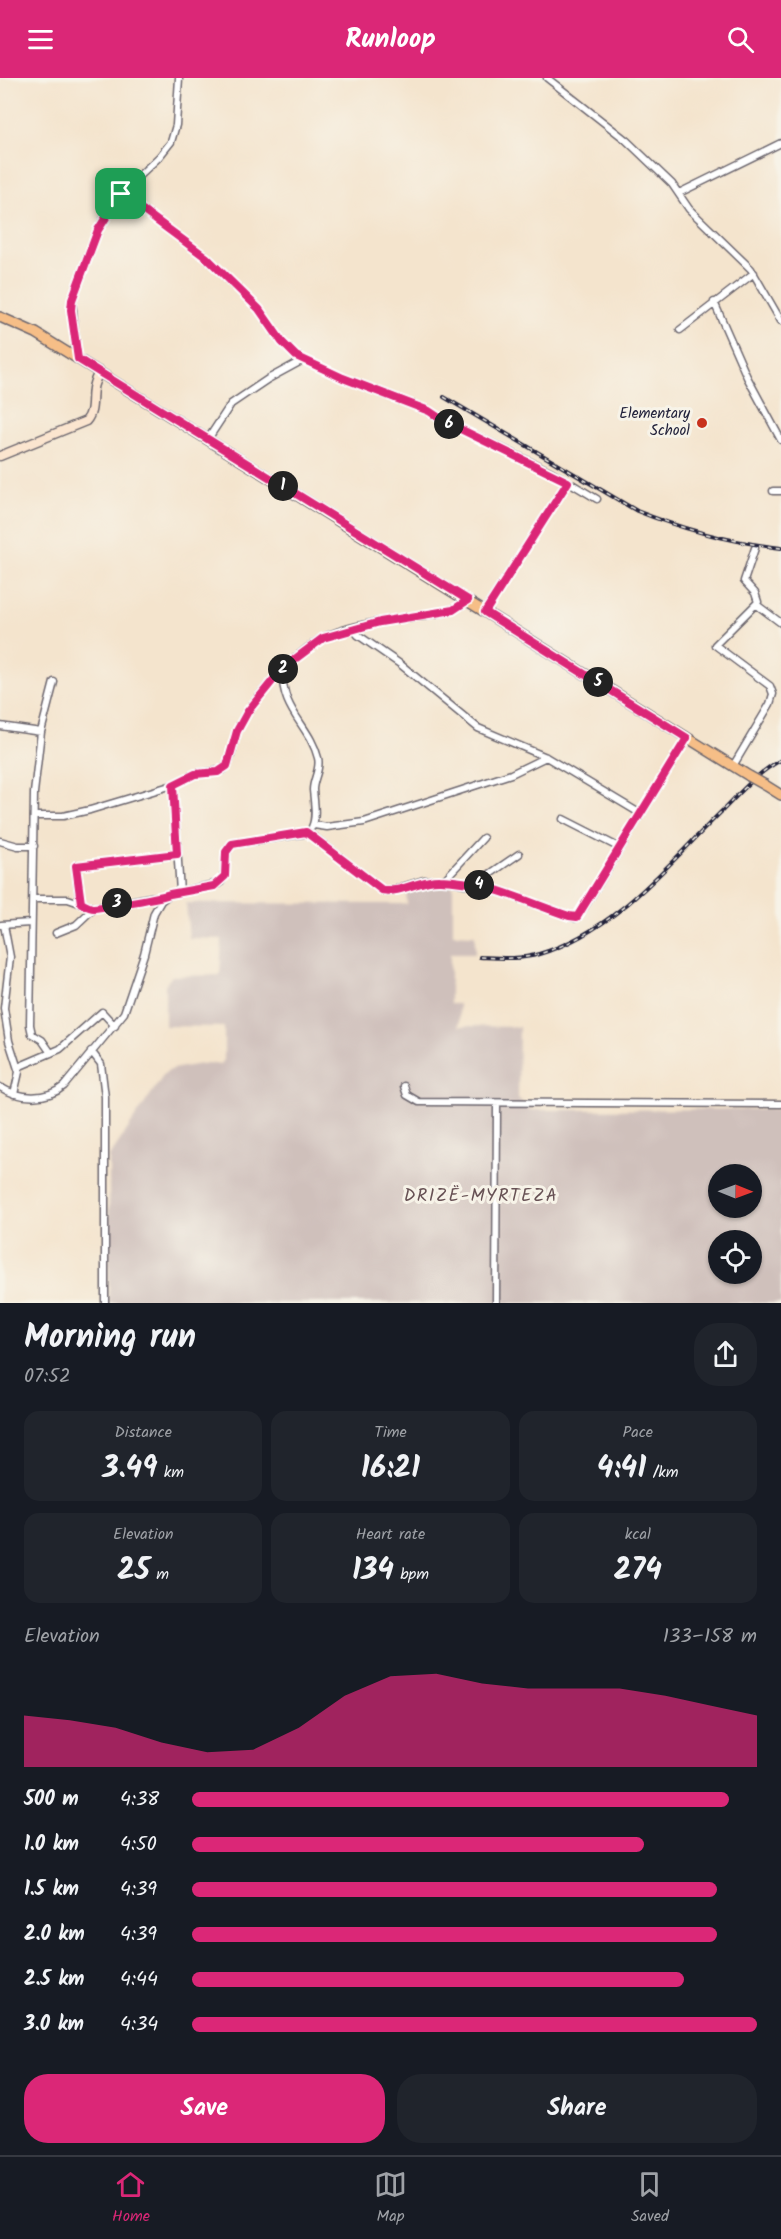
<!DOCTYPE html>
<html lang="en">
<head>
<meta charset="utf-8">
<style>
	:root { --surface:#171b24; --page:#20242c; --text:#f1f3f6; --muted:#9ea1a6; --line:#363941; --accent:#db2777 }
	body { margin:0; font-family:Kalam,sans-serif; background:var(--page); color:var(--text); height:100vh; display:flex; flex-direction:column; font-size:22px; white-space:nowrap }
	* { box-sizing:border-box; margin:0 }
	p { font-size:20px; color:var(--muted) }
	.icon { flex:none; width:33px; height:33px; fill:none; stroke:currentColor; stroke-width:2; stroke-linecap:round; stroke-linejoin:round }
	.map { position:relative; height:1225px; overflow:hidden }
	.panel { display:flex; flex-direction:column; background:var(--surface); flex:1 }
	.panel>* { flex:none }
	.needle { width:39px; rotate:91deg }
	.tools { position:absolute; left:708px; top:1086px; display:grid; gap:12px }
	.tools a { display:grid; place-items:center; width:54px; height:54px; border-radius:50%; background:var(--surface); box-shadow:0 2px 4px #0004; font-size:30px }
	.pin { position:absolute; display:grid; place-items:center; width:51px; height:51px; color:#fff; margin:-26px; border-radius:12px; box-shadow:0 3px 9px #0006 }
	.km { position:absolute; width:30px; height:30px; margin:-15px; border-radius:50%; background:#222; color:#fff; font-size:16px; line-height:30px; text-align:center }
	.round { display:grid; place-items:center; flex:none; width:63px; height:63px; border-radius:24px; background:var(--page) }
	.summary { display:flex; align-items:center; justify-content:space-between; height:102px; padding:0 24px }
	h1 { font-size:33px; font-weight:600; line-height:45px }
	.metrics { display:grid; grid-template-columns:repeat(3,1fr); gap:9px; height:102px; padding:6px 24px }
	.metrics div { display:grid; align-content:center; border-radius:15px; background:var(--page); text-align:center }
	.metrics b { font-size:30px; font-weight:600 }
	.metrics small { font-size:16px; font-weight:400 }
	.metrics p { font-size:16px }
	.chart { height:168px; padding:12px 24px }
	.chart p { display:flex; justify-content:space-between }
	.chart svg { width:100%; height:108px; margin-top:6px; fill:var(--accent); opacity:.7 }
	.action { display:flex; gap:12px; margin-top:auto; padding:12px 24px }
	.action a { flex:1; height:69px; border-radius:24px; background:var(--accent); color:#fff; font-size:24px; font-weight:600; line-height:69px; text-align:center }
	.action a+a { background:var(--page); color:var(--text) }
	ul { padding:0 24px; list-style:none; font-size:20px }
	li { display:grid; grid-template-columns:96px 72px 1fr; align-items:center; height:45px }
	li i { height:15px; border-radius:8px; background:var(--accent) }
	header { display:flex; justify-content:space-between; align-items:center; height:78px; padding:0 24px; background:var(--accent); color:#fff; font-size:27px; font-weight:600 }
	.tab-bar { display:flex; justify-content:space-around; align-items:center; height:84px; border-top:2px solid var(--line); background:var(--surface); font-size:16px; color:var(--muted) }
	.tab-bar a { display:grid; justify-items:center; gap:3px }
	.tab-bar .current { color:var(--accent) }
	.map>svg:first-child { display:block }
	.industrial { fill:#cfc0bb; fill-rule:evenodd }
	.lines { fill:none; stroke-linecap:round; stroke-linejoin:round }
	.minor-casing { stroke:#6c666e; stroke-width:9 }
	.secondary-casing { stroke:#6c666e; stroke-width:11 }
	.primary-casing { stroke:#6c666e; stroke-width:12 }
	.minor { stroke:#fff; stroke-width:6 }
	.secondary { stroke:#fbe5cf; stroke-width:8 }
	.primary { stroke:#f6be87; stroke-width:9 }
	.rail-casing { stroke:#22223b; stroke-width:4 }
	.rail { stroke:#f7f3e8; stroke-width:1.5; stroke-dasharray:4.5; stroke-linecap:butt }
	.primary-bridge-casing { stroke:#6c666e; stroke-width:12; stroke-linecap:butt }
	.primary-bridge { stroke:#f6be87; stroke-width:9 }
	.route-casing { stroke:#fff; stroke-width:12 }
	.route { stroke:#db2777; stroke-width:8 }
	.poi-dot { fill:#c8321e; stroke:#f7f3e8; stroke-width:2 }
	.labels { text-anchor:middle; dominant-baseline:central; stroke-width:6; stroke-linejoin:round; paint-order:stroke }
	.poi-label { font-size:15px; fill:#22223b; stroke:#f7f3e8; text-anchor:end }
	.quarter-label { font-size:18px; letter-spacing:1.5px; fill:#675154; stroke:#f7f3e8 }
</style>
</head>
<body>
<header><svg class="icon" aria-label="menu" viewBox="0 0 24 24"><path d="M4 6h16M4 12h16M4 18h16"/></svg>Runloop<svg class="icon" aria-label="search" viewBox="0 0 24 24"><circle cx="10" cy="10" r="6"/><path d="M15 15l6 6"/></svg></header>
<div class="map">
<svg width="781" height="1225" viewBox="0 0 781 1225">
	<rect width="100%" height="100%" fill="#f7f3e8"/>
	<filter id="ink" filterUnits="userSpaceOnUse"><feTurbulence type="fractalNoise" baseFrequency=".0167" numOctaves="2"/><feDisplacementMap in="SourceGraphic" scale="12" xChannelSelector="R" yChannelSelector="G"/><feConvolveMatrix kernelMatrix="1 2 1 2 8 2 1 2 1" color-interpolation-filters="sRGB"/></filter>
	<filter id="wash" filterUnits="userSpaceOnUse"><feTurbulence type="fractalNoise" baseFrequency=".008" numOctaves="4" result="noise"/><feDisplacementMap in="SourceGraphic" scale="24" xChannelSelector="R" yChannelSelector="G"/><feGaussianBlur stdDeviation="1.35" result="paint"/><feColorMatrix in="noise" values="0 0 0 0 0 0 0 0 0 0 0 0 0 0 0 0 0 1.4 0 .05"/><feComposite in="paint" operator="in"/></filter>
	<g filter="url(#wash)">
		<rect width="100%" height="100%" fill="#f4e4cd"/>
		<path class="industrial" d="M 430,806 L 453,806 L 453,856 L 475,857 L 475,876 L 450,876 L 450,926 L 459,926 L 459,948 L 519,949 L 518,1020 L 531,1032 L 781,1031 L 781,1225 L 109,1225 L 109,1079 L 165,995 L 172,991 L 207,985 L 220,987 L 224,982 L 224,949 L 165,948 L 165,907 L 172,898 L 220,897 L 222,861 L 189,860 L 186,825 L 407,826 L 406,812 ZM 718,1096 L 752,1096 L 752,1130 L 718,1130 ZM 718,1162 L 752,1162 L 752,1196 L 718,1196 Z"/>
	</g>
	<g filter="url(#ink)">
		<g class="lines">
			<g class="minor-casing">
				<path id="minor" d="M 547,0 L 626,62 L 672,106 L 689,131 L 751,191 L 781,243
					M 679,115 L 781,65
					M 121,116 L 207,180 L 259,231 L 282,264 L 296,278 L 343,300 L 429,333 L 444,343 L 552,394 L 597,421
					M 714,224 L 747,299 L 781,362
					M 680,252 L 754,195
					M 77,281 L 72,222 L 98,152 L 108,133 L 124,112 L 159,79 L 171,64 L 176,47 L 179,0
					M 208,361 L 231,326 L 268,301 L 303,282
					M 773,413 L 781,413
					M 757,527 L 781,545
					M 485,533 L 568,404
					M 354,551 L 358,557 L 400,586 L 478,650 L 546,679 L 641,736
					M 283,590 C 279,632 310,647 318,680 C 321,691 313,701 313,712 C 314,724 317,739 312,749
					M 0,648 L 41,654 L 34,715 L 30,947 L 32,956 L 42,962 L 51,975
					M 41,654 L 54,604
					M 733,688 L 770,626 L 773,616 L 770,608 L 715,567 L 758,524 L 755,515 L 744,503 L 755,470
					M 173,707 L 180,814
					M 34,738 L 63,738 L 90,732 L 173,707 L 195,696 L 223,692 C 234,681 232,663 239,649 C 253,620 294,576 323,560 C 345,548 378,544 403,540 C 425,536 450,538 468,522
					M 563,741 L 620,770
					M 314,747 L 327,749 L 364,744 L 511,696 L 546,679
					M 0,763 L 18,768 L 34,768
					M 444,802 L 483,760
					M 479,807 L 484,800 L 519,776
					M 34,821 L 68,821 L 94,830 L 151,819 L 163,820
					M 80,825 L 76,788 L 177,776
					M 1,847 L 30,845
					M 4,847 L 10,879 L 4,930 L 9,963 L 19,994 L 14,1016
					M 56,855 L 76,847 L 94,830
					M 91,973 L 101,986 L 105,1019 L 105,1225
					M 18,989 L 60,971 L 102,934 L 115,948
					M 404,1008 L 407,1017 L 419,1024 L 781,1026
					M 0,1009 C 19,1021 46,1023 64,1008 L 124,935 L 144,876 L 154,835 L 161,823 L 170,816 L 220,805 C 230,793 221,776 232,766 L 309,755 L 382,812 L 390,813 L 424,802 L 451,803 L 502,814 L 575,840 L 585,828 L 687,660
					M 496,1225 L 497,1025"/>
			</g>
			<g class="secondary-casing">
				<path id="secondary" d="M 0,378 L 86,343 C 98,329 86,312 100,294"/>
			</g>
			<g class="primary-casing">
				<path id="primary" d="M 0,239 L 36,255 L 749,698
					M 765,707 L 781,717"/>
			</g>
			<use href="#minor" class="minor"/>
			<use href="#secondary" class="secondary"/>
			<use href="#primary" class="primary"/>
			<g class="rail-casing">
				<path id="rail" d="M 444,319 L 637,433 C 684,452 731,464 781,470
					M 480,879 C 499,880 520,882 539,876 C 616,853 667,787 722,733 C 740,715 758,694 781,682"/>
			</g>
			<use href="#rail" class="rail"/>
			<g class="primary-bridge-casing">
				<path id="primary-bridge" d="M 749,698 L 765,707"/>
			</g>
			<use href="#primary-bridge" class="primary-bridge"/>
		</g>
	</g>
	<g class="lines" filter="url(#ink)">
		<g class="route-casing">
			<path id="route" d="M 121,116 L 207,180 L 259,231 L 282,264 L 296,278 L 343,300 L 429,333 L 444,343 L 568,404 L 485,534 L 687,660 L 577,839 L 569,838 C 527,824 485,803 440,802 C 420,801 401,816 382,812 L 306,754 L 232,766 L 226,774 L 225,798 L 214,808 L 170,816 C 163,819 105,829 94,830 C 89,830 85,827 81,825 L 76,788 L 177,776 L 173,707 L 195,696 L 218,694 L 227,688 L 237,653 L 248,633 L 283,590 L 323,560 L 380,544 L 453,532 L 468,522 L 78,281 L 71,232 L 72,222 L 98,152 Z"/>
		</g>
		<use href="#route" class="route"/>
	</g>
	<circle class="poi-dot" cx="702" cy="345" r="6"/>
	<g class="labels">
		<g class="poi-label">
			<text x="690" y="336">Elementary<tspan x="690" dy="17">School</tspan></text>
		</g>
		<g class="quarter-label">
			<text x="481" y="1118">DRIZË-MYRTEZA</text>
		</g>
	</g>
</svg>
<div class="tools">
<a><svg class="needle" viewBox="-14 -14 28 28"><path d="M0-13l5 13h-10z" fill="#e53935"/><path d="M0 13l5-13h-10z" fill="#9ea1a6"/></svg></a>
<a><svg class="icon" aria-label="locate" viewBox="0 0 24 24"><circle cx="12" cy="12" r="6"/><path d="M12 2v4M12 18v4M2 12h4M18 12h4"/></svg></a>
</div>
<div class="pin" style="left:121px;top:116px;background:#1e9e55"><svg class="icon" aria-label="arrive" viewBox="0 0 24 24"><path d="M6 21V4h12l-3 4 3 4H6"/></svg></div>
<b class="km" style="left:283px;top:408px">1</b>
<b class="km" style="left:283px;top:591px">2</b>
<b class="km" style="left:117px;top:825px">3</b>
<b class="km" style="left:479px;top:807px">4</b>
<b class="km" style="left:598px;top:604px">5</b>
<b class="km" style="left:449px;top:346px">6</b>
</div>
<section class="panel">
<div class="summary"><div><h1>Morning run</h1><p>07:52</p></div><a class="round"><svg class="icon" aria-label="share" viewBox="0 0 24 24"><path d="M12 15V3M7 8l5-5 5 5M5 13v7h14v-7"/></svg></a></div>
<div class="metrics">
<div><p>Distance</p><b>3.49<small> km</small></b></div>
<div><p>Time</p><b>16:21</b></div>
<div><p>Pace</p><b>4:41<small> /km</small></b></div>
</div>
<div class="metrics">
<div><p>Elevation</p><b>25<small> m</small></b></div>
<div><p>Heart rate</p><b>134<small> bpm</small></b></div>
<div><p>kcal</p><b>274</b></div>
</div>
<div class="chart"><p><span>Elevation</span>133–158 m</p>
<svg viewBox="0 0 160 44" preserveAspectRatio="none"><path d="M0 44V23L10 25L20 28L30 34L40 38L50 37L60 28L70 15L80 7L90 6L100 10L110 12L120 12L130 12L140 15L150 19L160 23V44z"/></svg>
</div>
<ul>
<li><b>500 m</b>4:38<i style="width:95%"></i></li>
<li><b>1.0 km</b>4:50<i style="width:80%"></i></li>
<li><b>1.5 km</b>4:39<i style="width:93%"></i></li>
<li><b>2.0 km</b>4:39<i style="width:93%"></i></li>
<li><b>2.5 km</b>4:44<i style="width:87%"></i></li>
<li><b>3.0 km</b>4:34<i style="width:100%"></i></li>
</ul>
<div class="action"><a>Save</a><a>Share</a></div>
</section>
<nav class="tab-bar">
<a class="current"><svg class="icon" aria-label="home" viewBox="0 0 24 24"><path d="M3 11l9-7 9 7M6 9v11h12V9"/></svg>Home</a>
<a><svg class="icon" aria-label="map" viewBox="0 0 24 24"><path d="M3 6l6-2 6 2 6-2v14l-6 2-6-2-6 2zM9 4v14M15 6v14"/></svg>Map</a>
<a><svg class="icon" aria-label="saved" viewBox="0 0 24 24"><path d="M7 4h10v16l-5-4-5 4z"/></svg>Saved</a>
</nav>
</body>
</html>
